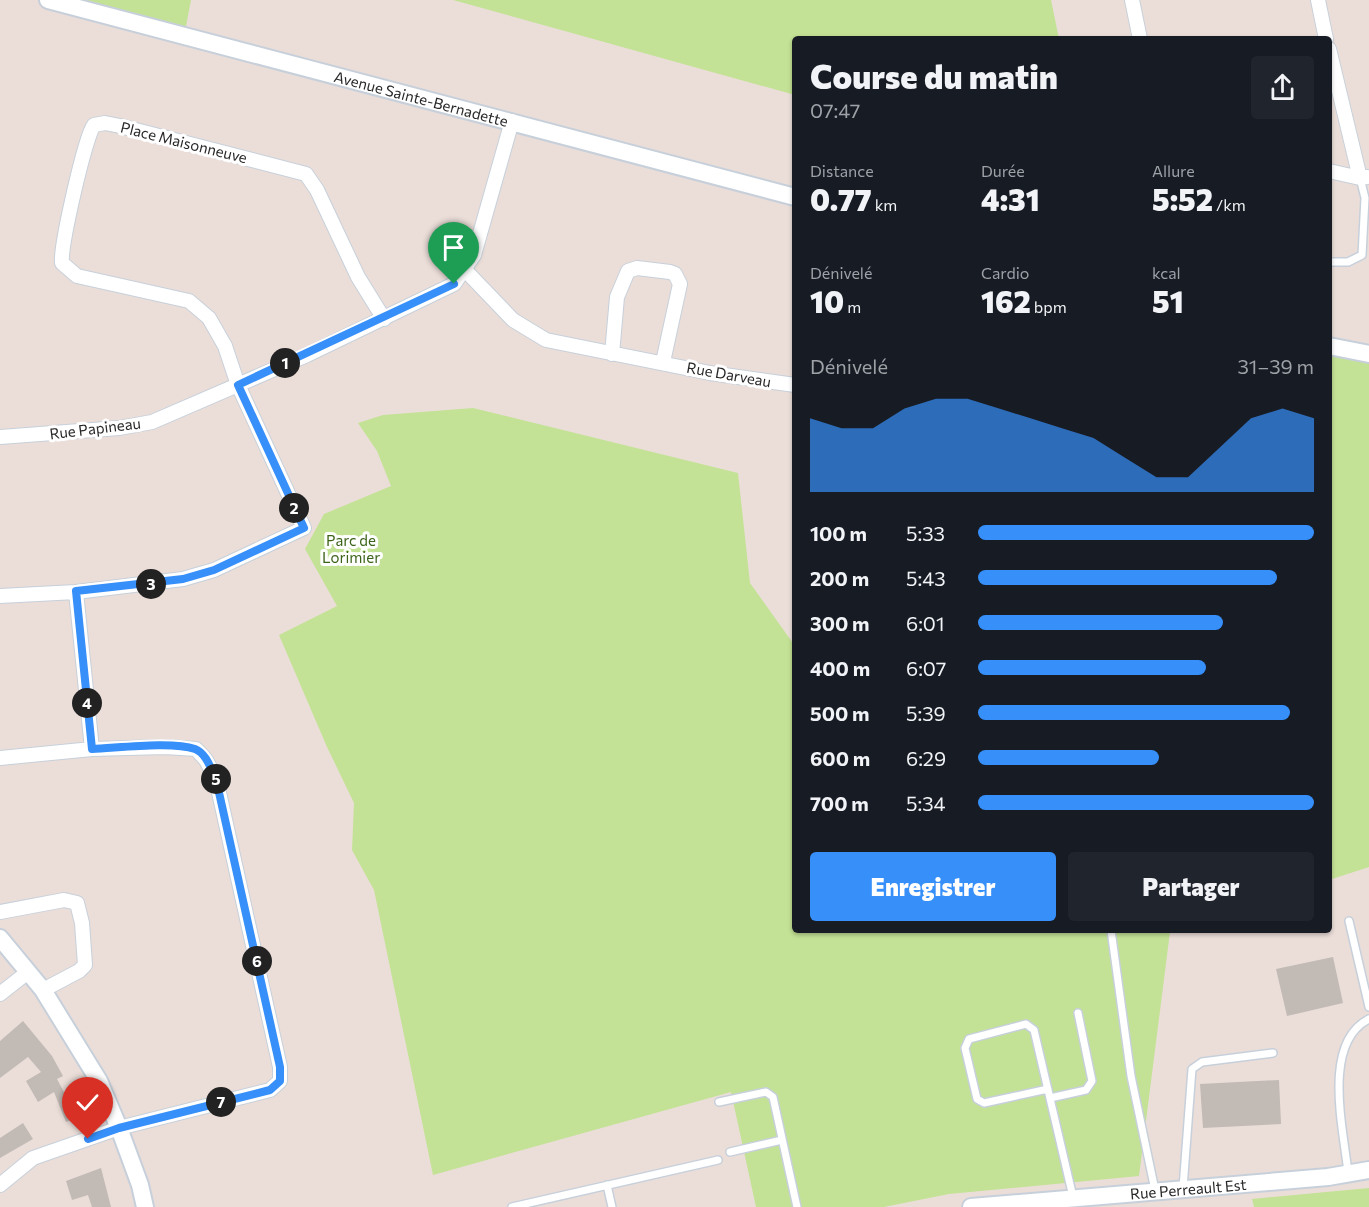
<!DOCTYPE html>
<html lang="fr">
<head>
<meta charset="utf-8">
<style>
	:root { --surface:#171b24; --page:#20242c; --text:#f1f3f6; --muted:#9ea1a6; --accent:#378ff9 }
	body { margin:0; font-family:Commissioner,sans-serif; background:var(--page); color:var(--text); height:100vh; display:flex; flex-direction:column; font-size:22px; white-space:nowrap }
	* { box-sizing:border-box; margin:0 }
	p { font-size:20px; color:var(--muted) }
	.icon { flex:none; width:33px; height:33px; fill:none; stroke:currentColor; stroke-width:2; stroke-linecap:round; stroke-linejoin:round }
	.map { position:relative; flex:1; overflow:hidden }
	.drawer { position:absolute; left:792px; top:36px; width:540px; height:897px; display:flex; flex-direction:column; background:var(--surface); border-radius:6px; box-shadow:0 2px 4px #0004 }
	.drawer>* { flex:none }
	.pin { position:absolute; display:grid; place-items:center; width:51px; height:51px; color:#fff; margin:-62px -26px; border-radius:50% 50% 50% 0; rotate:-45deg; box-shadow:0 0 6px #0007 }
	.pin .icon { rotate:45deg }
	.km { position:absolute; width:30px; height:30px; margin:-15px; border-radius:50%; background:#222; color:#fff; font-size:16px; line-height:30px; text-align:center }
	.round { display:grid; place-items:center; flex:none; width:63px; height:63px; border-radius:6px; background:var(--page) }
	.overview { display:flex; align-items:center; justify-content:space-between; height:102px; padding:0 18px }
	h1 { font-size:33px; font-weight:800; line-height:45px }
	.figures { display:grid; grid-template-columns:repeat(3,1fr); gap:9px; height:102px; padding:6px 18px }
	.figures div { display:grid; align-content:center }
	.figures b { font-size:30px; font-weight:800 }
	.figures small { font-size:16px; font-weight:400 }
	.figures p { font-size:16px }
	.chart { height:168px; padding:12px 18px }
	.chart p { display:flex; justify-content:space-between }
	.chart svg { width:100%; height:108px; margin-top:6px; fill:var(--accent); opacity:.7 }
	.primary-button { display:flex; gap:12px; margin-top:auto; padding:12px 18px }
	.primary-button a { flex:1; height:69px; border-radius:6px; background:var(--accent); color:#fff; font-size:24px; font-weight:800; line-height:69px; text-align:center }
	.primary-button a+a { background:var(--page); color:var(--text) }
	ul { padding:0 18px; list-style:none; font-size:20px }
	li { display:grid; grid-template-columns:96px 72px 1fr; align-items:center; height:45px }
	li i { height:15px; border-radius:8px; background:var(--accent) }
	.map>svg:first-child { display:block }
	.green { fill:#c3e295 }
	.building { fill:#c2bab5 }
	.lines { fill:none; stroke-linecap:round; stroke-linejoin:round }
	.service-casing { stroke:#c7d0da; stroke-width:10 }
	.minor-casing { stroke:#c7d0da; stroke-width:16 }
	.tertiary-casing { stroke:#c7d0da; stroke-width:20 }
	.service { stroke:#fff; stroke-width:7 }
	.minor { stroke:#fff; stroke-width:14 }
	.tertiary { stroke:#fff; stroke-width:16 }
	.route-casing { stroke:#fff; stroke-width:12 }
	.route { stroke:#378ff9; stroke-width:8 }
	.labels { text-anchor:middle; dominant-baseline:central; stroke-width:6; stroke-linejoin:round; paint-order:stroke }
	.street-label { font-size:15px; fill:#282828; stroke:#fff }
	.park-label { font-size:15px; fill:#3c6319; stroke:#fff }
</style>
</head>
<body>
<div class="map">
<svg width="1369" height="1207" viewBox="0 0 1369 1207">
	<rect width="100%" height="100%" fill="#ebded9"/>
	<path class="green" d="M 48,0 L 191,0 L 184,37 Z
		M 453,0 L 1051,0 L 1059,39 L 795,39 L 795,95 Z
		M 1329,346 L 1369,354 L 1369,867 L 1329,880 Z
		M 473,408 L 738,473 L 750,583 L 795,646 L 795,930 L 1176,930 L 1170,932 L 1139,1176 L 949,1194 L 884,1207 L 756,1207 L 731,1092 L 433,1175 L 374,890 L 352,850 L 354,803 L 327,747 L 279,635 L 337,606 L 305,549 L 324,514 L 391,486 L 377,451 L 358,423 L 383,415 Z
		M 1369,1188 L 1369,1207 L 1231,1207 L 1254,1207 L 1252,1199 Z"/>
	<path class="building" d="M 1333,957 L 1343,1003 L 1287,1016 L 1276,969 Z
		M 23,1021 L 52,1056 L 63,1076 L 57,1079 L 67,1098 L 74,1096 L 81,1116 L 66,1122 L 54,1092 L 38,1102 L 26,1081 L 41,1072 L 28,1057 L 0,1078 L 0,1041 Z
		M 1279,1080 L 1281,1124 L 1203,1128 L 1200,1084 Z
		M 23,1123 L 33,1139 L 0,1158 L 0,1138 Z
		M 101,1168 L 111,1207 L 92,1207 L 88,1195 L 72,1200 L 66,1181 Z"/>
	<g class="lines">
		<g class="service-casing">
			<path id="service" d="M 1329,262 L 1348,262 L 1362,255 L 1365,198 L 1360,178
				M 1349,921 L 1369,1007
				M 1111,930 L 1131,1076 L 1155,1190
				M 1048,1089 L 984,1103 L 977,1099 L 965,1048 L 969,1039 L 1026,1024 L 1034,1030 L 1073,1197
				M 1050,1098 L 1086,1090 L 1092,1081 L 1078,1013
				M 719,1102 L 766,1092 L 773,1097 L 797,1207
				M 730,1152 L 782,1140
				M 1348,1173 C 1344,1131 1321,1043 1369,1019
				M 607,1185 L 612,1207
				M 1183,1188 L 1192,1069 L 1202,1062 L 1273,1053
				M 512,1207 L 718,1160"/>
		</g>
		<g class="minor-casing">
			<path id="minor" d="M 1132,0 L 1140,39
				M 1318,0 L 1326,39
				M 1329,49 L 1360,178
				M 1329,171 L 1360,178 L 1367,177
				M 465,270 L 513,320 L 546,340 L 710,373 L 795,385
				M 612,354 L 617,297 L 628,271 L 637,268 L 670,272 L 675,274 L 680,284 L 663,362
				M 0,437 L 119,428 L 152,422 L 307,355 L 454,284 L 474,255 L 512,121
				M 76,592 L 92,749
				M 0,596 L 76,592 L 183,579 L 214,570 L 304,528 L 238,385 L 225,346 L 209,318 L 189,301 L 77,276 L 62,263 C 60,247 85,137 94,125 L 105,123 L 120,126 L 306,174 L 317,190 L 358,277 L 384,319
				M 0,758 L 92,749 L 165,747 L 196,749 L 206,760 L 216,779 L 280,1067 L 280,1081 L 270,1090 L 119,1128 L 33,1158 L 0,1185
				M 0,912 L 64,900 L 77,903 L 82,923 L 85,965 L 79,971 L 43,990
				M 0,994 L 28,972"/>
		</g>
		<g class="tertiary-casing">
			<g id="tertiary">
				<path id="s1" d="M 48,0 L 795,197"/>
				<path d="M 1329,346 L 1369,354"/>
				<path d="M 0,938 L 43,990 L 99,1081 L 119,1128 L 140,1185 L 145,1207"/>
				<path id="s2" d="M 971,1207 L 1328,1177 L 1369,1170"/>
			</g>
		</g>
		<use href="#service" class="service"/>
		<use href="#minor" class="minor"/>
		<use href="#tertiary" class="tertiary"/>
	</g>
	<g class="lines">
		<g class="route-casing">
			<path id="route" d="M 88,1139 L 119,1128 L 270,1090 L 280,1081 L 280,1067 L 216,779 C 211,769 206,753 195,749 C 172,741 118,748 92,749 L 76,591 L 183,579 L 214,570 L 304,528 L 238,385 L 454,284"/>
		</g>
		<use href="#route" class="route"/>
	</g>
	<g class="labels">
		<g class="street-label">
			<text stroke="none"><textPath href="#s1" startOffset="386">Avenue Sainte-Bernadette</textPath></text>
			<text transform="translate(184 142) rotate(14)">Place Maisonneuve</text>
			<text transform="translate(729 374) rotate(10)">Rue Darveau</text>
			<text transform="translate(95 428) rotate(-7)">Rue Papineau</text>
			<text stroke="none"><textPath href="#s2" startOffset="218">Rue Perreault Est</textPath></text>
		</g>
		<g class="park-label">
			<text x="351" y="540">Parc de<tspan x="351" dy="17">Lorimier</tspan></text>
		</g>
	</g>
</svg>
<div class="pin" style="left:454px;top:284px;background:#1e9e55"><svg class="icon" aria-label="arrive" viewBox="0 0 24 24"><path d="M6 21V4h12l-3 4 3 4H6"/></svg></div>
<div class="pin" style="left:88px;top:1139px;background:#d93025"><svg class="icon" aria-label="check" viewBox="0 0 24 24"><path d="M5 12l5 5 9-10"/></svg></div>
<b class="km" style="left:285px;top:363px">1</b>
<b class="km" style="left:294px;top:508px">2</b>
<b class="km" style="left:151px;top:584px">3</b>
<b class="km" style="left:87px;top:703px">4</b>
<b class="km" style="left:216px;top:779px">5</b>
<b class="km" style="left:257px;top:961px">6</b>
<b class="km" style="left:221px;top:1102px">7</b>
<section class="drawer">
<div class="overview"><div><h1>Course du matin</h1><p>07:47</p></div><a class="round"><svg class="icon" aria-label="share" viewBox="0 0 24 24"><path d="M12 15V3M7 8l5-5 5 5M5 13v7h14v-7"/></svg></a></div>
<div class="figures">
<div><p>Distance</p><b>0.77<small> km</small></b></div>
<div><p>Durée</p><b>4:31</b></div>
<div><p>Allure</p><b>5:52<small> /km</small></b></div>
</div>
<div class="figures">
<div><p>Dénivelé</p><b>10<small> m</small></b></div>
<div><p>Cardio</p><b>162<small> bpm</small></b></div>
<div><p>kcal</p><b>51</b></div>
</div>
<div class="chart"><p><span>Dénivelé</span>31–39 m</p>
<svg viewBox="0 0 160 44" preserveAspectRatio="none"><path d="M0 44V14L10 18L20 18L30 10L40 6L50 6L60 10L70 14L80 18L90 22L100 30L110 38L120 38L130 26L140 14L150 10L160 14V44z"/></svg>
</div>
<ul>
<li><b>100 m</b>5:33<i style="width:100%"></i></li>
<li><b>200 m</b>5:43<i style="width:89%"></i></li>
<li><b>300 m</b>6:01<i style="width:73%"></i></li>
<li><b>400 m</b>6:07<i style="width:68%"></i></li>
<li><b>500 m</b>5:39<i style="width:93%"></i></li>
<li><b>600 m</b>6:29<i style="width:54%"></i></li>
<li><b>700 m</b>5:34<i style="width:100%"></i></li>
</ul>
<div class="primary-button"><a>Enregistrer</a><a>Partager</a></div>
</section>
</div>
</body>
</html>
